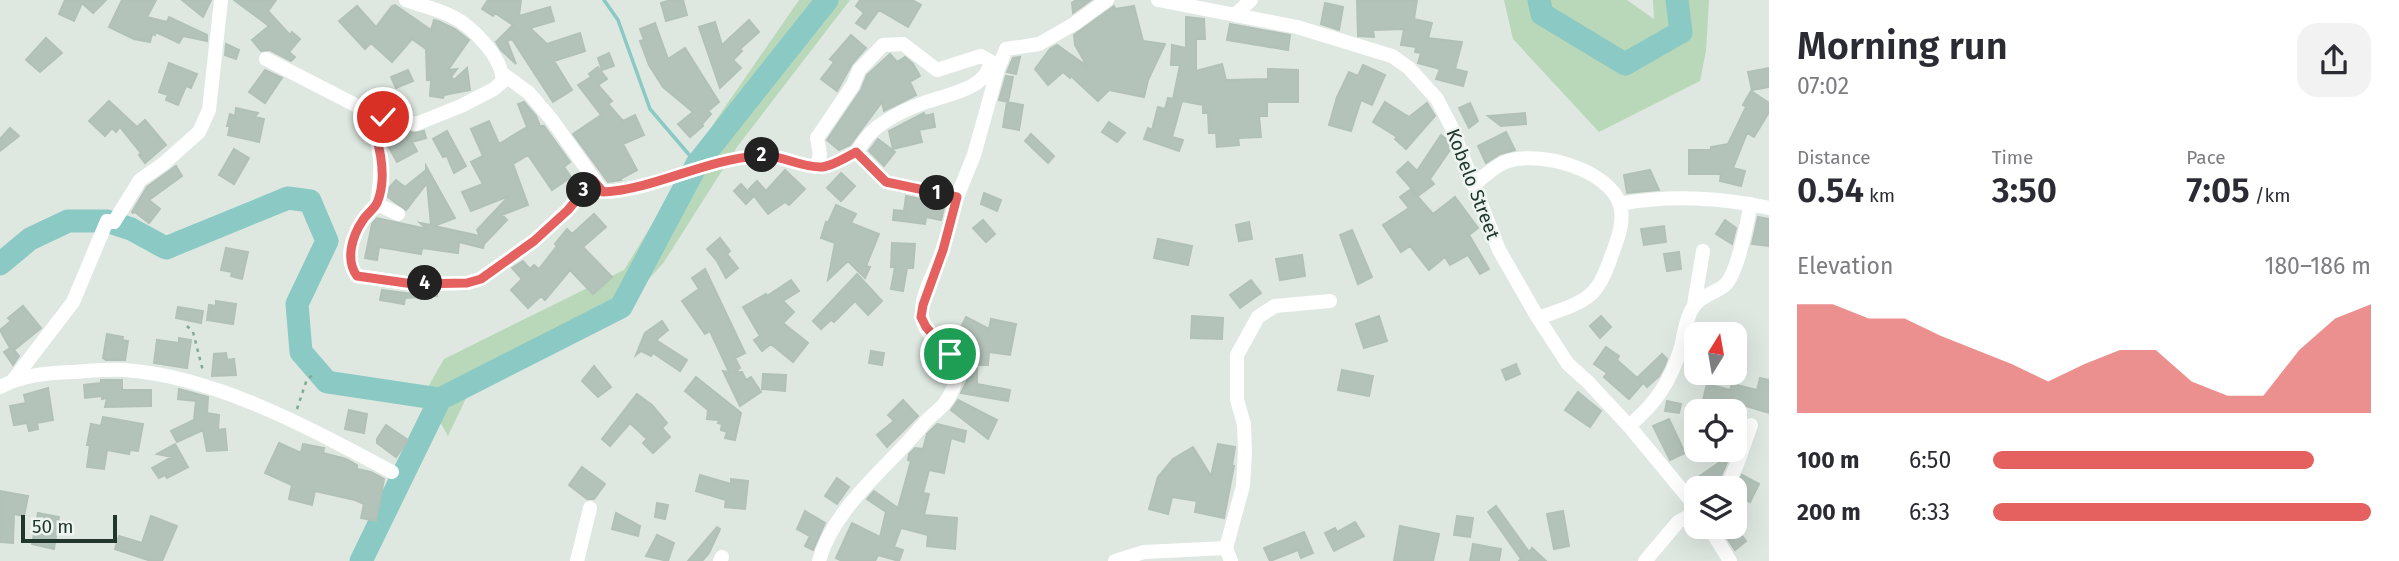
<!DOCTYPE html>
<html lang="en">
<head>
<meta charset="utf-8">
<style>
	:root { --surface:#fff; --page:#f2f2f3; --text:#2b2b33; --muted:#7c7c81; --accent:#e46160 }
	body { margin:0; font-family:"Fira Sans",sans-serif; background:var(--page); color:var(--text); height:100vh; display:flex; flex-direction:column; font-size:26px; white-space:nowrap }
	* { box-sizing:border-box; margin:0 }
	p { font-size:23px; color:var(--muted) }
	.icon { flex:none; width:38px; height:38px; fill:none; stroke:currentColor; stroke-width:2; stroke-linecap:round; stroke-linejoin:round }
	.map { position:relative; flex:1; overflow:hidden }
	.sheet { display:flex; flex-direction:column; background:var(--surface); width:630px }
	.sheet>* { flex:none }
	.needle { width:46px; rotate:11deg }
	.controls { position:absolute; left:1684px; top:322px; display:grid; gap:14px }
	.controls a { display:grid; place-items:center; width:63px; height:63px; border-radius:14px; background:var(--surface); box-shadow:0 7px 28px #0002; font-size:35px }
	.scale { position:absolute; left:21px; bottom:18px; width:96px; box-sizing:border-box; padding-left:7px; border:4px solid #21362c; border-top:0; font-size:19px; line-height:24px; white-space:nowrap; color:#21362c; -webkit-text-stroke:5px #eef5f0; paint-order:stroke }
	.pin { position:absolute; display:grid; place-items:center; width:60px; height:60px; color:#fff; margin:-30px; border:4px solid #fff; border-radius:50%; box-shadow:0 2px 7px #0007 }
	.km { position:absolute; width:35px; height:35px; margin:-18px; border-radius:50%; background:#222; color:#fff; font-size:19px; line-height:35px; text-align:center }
	.round { display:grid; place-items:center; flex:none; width:74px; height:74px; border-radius:21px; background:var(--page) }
	.head { display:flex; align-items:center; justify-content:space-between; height:119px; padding:0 28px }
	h1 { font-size:38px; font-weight:600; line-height:52px }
	.stats { display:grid; grid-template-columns:repeat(3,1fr); gap:10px; height:119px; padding:7px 28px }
	.stats div { display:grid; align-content:center }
	.stats b { font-size:35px; font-weight:600 }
	.stats small { font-size:19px; font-weight:400 }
	.stats p { font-size:19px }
	.chart { height:196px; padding:14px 28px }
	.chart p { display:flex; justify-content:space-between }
	.chart svg { width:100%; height:126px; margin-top:7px; fill:var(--accent); opacity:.7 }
	ul { padding:0 28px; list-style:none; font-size:23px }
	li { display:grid; grid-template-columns:112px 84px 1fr; align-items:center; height:52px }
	li i { height:18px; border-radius:9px; background:var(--accent) }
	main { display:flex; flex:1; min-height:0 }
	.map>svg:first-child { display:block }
	.green { fill:#b9d8ba }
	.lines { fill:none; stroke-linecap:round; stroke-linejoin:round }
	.stream { stroke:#8bc9c4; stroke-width:3.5 }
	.river { stroke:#8bc9c4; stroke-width:23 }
	.building { fill:#b4c3ba; stroke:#b2c1b7; stroke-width:2 }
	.path { stroke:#82a993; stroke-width:2.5; stroke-dasharray:3.5 5; stroke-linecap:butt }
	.minor { stroke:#fff; stroke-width:14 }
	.route-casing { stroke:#fff; stroke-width:14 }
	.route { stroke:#e46160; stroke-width:9 }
	.labels { text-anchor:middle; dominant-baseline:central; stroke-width:5; stroke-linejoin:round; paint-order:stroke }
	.street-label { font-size:19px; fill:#21362c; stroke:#eef5f0 }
</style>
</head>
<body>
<main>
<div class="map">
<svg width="1769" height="561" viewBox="0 0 1769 561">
	<rect width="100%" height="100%" fill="#dee8e1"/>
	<path class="green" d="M 799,0 L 850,0 L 737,147 L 664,262 L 610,323 L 471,388 L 448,436 L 424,394 L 444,359 L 624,270 L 716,120 Z
		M 1504,0 L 1627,0 L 1654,19 L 1653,0 L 1709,0 L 1706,51 L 1700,81 L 1599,132 L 1513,39 Z"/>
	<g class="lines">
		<path class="stream" d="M 604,0 L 618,20 L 650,109 L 697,164"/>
		<path class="river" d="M 1539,0 L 1542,14 L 1625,64 L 1681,32 L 1677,0
			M 0,264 L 30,239 L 68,221 L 107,221 L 131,229 L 166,248 L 288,198 L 310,201 L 327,241 L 297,304 L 301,352 L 327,382 L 440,399
			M 361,561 L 440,399 L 621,307 L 697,164 L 827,0"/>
	</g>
	<path class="building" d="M 65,0 L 106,0 L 93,13 L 82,3 L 74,21 L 59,14 Z
		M 122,0 L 156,0 L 147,17 L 167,22 L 169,17 L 207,35 L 207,41 L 183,36 L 179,43 L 156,32 L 155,35 L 152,34 L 150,42 L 134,39 L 109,27 Z
		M 182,0 L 211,0 L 203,17 Z
		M 234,0 L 276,0 L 268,11 L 290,35 L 292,32 L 300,39 L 289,52 L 295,57 L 291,61 L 270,50 L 261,51 L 252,40 L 269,26 Z
		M 488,0 L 521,0 L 519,16 L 550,7 L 554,21 L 530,28 L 547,44 L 580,33 L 585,51 L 554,61 L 572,90 L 553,102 L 512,39 L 507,41 L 516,64 L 501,50 L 496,42 L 513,25 L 495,13 L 493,16 L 482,9 Z
		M 671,0 L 683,0 L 687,15 L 666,21 L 661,3 Z
		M 860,0 L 912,0 L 921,5 L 908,27 L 879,10 L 865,29 L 856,23 L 864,13 L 856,6 Z
		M 1076,0 L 1091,0 L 1073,13 L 1072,3 Z
		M 1357,0 L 1417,0 L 1414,19 L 1432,23 L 1428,38 L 1462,42 L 1455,69 L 1467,72 L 1463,86 L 1436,79 L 1440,69 L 1418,63 L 1421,53 L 1415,52 L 1416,47 L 1401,45 L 1404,29 L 1373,30 L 1374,37 L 1358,36 Z
		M 1325,3 L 1343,7 L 1339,30 L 1321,24 Z
		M 395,5 L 431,30 L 434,20 L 438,21 L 455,29 L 469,40 L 448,70 L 457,69 L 451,77 L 454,80 L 467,68 L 470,90 L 444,95 L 443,98 L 430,96 L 431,80 L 427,80 L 426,49 L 412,39 L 392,62 L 371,43 L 365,49 L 339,21 L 357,6 L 376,27 L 392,6 Z
		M 1114,6 L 1115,9 L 1134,6 L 1143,41 L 1165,44 L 1148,80 L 1144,97 L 1109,90 L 1098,101 L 1071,76 L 1070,78 L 1063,72 L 1048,85 L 1035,69 L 1050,49 L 1057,45 L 1087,66 L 1075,45 L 1074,35 Z
		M 1186,17 L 1204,19 L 1205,39 L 1196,39 L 1196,71 L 1222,64 L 1226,80 L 1268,79 L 1268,69 L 1298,70 L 1298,102 L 1267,102 L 1267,116 L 1259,116 L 1261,137 L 1238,138 L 1239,145 L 1217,147 L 1216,133 L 1209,133 L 1208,113 L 1203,113 L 1203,105 L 1182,101 L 1172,137 L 1183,140 L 1179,151 L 1144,139 L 1148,128 L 1152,130 L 1158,107 L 1165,109 L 1168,98 L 1173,99 L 1180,65 L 1171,65 L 1172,45 L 1186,48 Z
		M 749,20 L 759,32 L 740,49 L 742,51 L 733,60 L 741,68 L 720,88 L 699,27 L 715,22 L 722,45 Z
		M 655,23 L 668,59 L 685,48 L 719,102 L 708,111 L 711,114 L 702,124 L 703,126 L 690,137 L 678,124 L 693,112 L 663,87 L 649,65 L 640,41 L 644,40 L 640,29 Z
		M 1230,24 L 1290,35 L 1288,50 L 1227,40 Z
		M 851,35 L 866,48 L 852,64 L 837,91 L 821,79 L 834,62 L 830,59 Z
		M 46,38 L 62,53 L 40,72 L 26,60 Z
		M 226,44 L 239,50 L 236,59 L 225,55 Z
		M 609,53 L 614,66 L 602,70 L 598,58 Z
		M 890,54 L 897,62 L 905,57 L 913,64 L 920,76 L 910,82 L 916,95 L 884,111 L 882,102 L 850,145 L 839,150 L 827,140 L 861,90 L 867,75 Z
		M 1020,57 L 1016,74 L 1007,72 L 1013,58 Z
		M 169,63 L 197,74 L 191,88 L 186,86 L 178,105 L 166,100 L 168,95 L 159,92 Z
		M 1363,65 L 1385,75 L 1372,105 L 1361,100 L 1351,131 L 1329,125 L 1337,97 L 1349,72 L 1358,76 Z
		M 598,67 L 607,79 L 598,85 L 612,101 L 608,104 L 623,121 L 635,115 L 644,135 L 623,144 L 637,170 L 620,179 L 621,180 L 608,182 L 573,134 L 601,115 L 578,85 L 591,77 L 589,74 Z
		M 1769,68 L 1769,87 L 1752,90 L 1748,72 Z
		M 265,70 L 282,78 L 265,103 L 249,92 Z
		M 408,70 L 413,81 L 396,88 L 391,77 Z
		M 1006,76 L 1013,77 L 1008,102 L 999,100 Z
		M 1751,91 L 1769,103 L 1769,112 L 1754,137 L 1747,133 L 1733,168 L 1745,171 L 1741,186 L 1720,181 L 1721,174 L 1689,174 L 1689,150 L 1711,150 L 1711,147 L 1728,144 L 1746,107 L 1743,105 Z
		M 109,101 L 137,127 L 145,120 L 166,145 L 145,163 L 139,155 L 141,153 L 120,127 L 116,132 L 112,128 L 105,136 L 89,121 Z
		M 524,102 L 536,116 L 540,126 L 544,126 L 570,162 L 564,167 L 571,177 L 552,190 L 528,155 L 513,164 L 528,205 L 502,215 L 507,220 L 484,244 L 483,248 L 459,242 L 458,253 L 422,248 L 421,254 L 379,247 L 377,260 L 365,258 L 372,224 L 377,218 L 427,229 L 420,223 L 431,225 L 427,183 L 406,210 L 388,197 L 389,188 L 396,180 L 405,187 L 426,170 L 426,166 L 455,218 L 434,226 L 480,236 L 477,230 L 509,196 L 471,211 L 462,192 L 483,184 L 471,162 L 483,156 L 471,129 L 489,121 L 499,144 L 527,127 L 518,104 Z
		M 1007,102 L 1023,105 L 1019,130 L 1003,127 Z
		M 1385,102 L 1409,117 L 1427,103 L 1435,116 L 1406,149 L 1395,139 L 1397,137 L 1373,122 Z
		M 1470,103 L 1478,121 L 1469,128 L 1459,108 Z
		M 236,108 L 258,113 L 255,117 L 264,119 L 259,142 L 228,135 L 230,126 L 227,126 L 230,114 L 235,116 Z
		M 924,113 L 925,116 L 933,114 L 935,127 L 919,130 L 922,142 L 893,149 L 889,131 Z
		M 1525,113 L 1526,124 L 1501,126 L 1488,116 Z
		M 1109,122 L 1125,133 L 1117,142 L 1102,132 Z
		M 383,125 L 414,133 L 424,131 L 426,138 L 412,142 L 417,151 L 397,162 L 388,146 Z
		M 10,128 L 19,136 L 0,151 L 0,139 Z
		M 447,131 L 466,166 L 454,173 L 447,156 L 443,157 L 433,139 Z
		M 1506,132 L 1515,150 L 1500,154 L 1486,163 L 1478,146 Z
		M 1031,134 L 1054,156 L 1048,163 L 1025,141 Z
		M 1441,135 L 1445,138 L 1450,150 L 1430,179 L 1434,184 L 1418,196 L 1397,172 L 1408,162 L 1417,171 Z
		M 878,139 L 895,152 L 884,166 L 869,151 Z
		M 234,149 L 249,158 L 234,184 L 219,175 Z
		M 176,166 L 182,176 L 149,200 L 160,209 L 149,223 L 135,212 L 133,213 L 132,212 L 147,187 Z
		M 785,170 L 805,189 L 789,205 L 785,202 L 768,214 L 749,189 L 757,181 L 766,191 Z
		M 1650,170 L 1659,190 L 1627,193 L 1624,175 Z
		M 841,173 L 855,186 L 841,201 L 827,188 Z
		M 741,184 L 753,197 L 746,204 L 734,191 Z
		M 1411,189 L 1433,214 L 1455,197 L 1478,228 L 1469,235 L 1489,269 L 1480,274 L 1468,255 L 1450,265 L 1445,257 L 1429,270 L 1410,246 L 1401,252 L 1383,225 L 1409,208 L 1400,197 Z
		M 984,193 L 1001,200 L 997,211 L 981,204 Z
		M 906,196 L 945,204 L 941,220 L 926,217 L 925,224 L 893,220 L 894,210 L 904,211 Z
		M 836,205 L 856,214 L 851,223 L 879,234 L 866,266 L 870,267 L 865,278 L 848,261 L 828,280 L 835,243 L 821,238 L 826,222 L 828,223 Z
		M 594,214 L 606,227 L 583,247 L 612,277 L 593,294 L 570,270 L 545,300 L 541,296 L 528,308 L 511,290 L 522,279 L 512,268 L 523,261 L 530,269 L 534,265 L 539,269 L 557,246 L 555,244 L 567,229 L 572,234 Z
		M 1758,217 L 1769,219 L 1769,246 L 1752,244 Z
		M 983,220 L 995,234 L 986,242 L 973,228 Z
		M 1725,220 L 1736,228 L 1732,244 L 1716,234 Z
		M 1249,222 L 1252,239 L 1239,241 L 1236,225 Z
		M 1664,226 L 1666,242 L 1644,245 L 1641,229 Z
		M 1352,230 L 1372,277 L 1358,284 L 1340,235 Z
		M 720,238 L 730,251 L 727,254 L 738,268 L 726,278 L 717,261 L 707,249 Z
		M 1158,239 L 1192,246 L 1188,265 L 1154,258 Z
		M 892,243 L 915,244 L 913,268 L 907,268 L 903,291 L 891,289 L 895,267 L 891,267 Z
		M 226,248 L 248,252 L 242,279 L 231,276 L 232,272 L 221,270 Z
		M 1679,252 L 1681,269 L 1667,271 L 1664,254 Z
		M 1302,255 L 1305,276 L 1280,280 L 1276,259 Z
		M 705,269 L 745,353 L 735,358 L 740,368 L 735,372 L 742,372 L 746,380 L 751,377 L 761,392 L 740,406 L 723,371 L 729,372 L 710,331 L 705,334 L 682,301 L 699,289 L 692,278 Z
		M 857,274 L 882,301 L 868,315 L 855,301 L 834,322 L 831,320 L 821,329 L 813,321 Z
		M 791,280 L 799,291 L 783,301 L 794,312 L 783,323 L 808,343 L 793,362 L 771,344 L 762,351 L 754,340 L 760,336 L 743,307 L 766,294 L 767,296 Z
		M 1251,280 L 1261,293 L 1240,308 L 1230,295 Z
		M 382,290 L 413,294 L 437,293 L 437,296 L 405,298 L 404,304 L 380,300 Z
		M 216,301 L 236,304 L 233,324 L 207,320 L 209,305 L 216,306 Z
		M 23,306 L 41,328 L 14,350 L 19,356 L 13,365 L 4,352 L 10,348 L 0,330 L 11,321 L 8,318 Z
		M 178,307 L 203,311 L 201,323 L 176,318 Z
		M 1192,316 L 1223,318 L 1222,339 L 1191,338 Z
		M 1379,316 L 1387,341 L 1364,348 L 1356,324 Z
		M 1601,316 L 1611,327 L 1600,338 L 1590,326 Z
		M 966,317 L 989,329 L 991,319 L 1016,324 L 1010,355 L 989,352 L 988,365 L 977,365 L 977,384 L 1010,390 L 1008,401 L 961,393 L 967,381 L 967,353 L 965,339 L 957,335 Z
		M 662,321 L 668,330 L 656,340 L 687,360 L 680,371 L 653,353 L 651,356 L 641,351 L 636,355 L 645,333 Z
		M 107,334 L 123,337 L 122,340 L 128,341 L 125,360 L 106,360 L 103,358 Z
		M 179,338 L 191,340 L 187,368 L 154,363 L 157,340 L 179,343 Z
		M 1606,347 L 1619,356 L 1617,360 L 1643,383 L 1629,399 L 1604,377 L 1607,373 L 1594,364 Z
		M 871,351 L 884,353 L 882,365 L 869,363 Z
		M 226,353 L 227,360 L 234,359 L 236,375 L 212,376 L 214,354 Z
		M 1662,354 L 1667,359 L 1664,367 L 1659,376 L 1647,387 L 1638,377 Z
		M 1516,364 L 1520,374 L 1506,380 L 1502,370 Z
		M 594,366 L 611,387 L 598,397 L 582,381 Z
		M 1342,370 L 1373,376 L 1369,396 L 1338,390 Z
		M 763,374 L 786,375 L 785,391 L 762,389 Z
		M 696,377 L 741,413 L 735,440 L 725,438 L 727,432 L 721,430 L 722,424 L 718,423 L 719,420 L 707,419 L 708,410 L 685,391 Z
		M 1760,378 L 1769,380 L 1769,413 L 1723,399 L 1721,409 L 1702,404 L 1707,384 L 1730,390 L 1732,384 L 1757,390 Z
		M 101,380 L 122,380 L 122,390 L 151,390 L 151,406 L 105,407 L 107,398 L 102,399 L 102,396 L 85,398 L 84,385 L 101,383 Z
		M 48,388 L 53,420 L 37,423 L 38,429 L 29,431 L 27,423 L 14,425 L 10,406 L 26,403 L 24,395 Z
		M 179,389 L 208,397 L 207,413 L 219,415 L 218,430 L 225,429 L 227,450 L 207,451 L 203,430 L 177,442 L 171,431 L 194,420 L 196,401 L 178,399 Z
		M 1578,392 L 1601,411 L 1590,427 L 1565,410 Z
		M 637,394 L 652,405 L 667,423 L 662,428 L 670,437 L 653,453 L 643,443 L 647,439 L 630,423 L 610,446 L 602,439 Z
		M 903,400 L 918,416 L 887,447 L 877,435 L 894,421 L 888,415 Z
		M 958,400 L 997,420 L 988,439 L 951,410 Z
		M 1667,401 L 1681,404 L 1679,413 L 1665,411 Z
		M 349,410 L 367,414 L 364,433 L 345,429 Z
		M 103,417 L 143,424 L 138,451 L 130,450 L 129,454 L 107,450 L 104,469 L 87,467 L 90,445 L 87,445 L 91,424 L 101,426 Z
		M 1669,419 L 1685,453 L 1670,460 L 1653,426 Z
		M 937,424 L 966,431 L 964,442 L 951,438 L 944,473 L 929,470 L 923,493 L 929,494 L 924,515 L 957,518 L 955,549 L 927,546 L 928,535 L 901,528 L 894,547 L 903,550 L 899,561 L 878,555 L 875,561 L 842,561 L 836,558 L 852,523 L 880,537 L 886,512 L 867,499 L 874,491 L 898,508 L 911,461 L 908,460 L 909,454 L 915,448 L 923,449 L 927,434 Z
		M 386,425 L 408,440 L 396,457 L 377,443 L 377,439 Z
		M 279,443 L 301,453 L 303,444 L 324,448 L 323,453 L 346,459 L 357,465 L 357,469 L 371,472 L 384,479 L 376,521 L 361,518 L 364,504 L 355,500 L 315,491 L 312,505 L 289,499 L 292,485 L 265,473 Z
		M 175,444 L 188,467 L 167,478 L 165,475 L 159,478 L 152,468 L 172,457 L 157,454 Z
		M 1218,444 L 1235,447 L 1232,466 L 1234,466 L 1224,518 L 1195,512 L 1197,501 L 1172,497 L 1168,514 L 1149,509 L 1158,477 L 1173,459 L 1193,447 L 1211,476 Z
		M 1730,455 L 1717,485 L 1700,476 Z
		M 582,467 L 605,484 L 594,499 L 587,499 L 569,485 Z
		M 700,475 L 731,484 L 731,479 L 748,481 L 745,509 L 725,507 L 726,500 L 696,491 Z
		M 1742,475 L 1759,484 L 1750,502 L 1734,493 Z
		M 837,478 L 849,487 L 837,504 L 825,496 Z
		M 0,491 L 28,496 L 24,516 L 14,514 L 13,543 L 0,542 Z
		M 657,503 L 668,505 L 665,519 L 655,517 Z
		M 1496,506 L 1529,552 L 1532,548 L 1546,561 L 1519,561 L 1521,559 L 1488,512 Z
		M 805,511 L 825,523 L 813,550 L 805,546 L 810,536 L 797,529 Z
		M 1563,511 L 1569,546 L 1554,549 L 1547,514 Z
		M 38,513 L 59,517 L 54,549 L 32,544 Z
		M 616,513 L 640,526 L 638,536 L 612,529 Z
		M 151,516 L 177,526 L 162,561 L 151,561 L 115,549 L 119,536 L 142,543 Z
		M 1457,516 L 1473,518 L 1470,537 L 1454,535 Z
		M 1355,522 L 1364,536 L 1334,551 L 1325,533 L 1335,528 L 1337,532 Z
		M 1400,526 L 1439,534 L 1433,561 L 1394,561 Z
		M 717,527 L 720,529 L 709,553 L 702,561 L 688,561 Z
		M 1729,527 L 1735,527 L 1746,541 L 1735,550 L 1723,532 Z
		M 1304,532 L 1313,553 L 1301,558 L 1298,550 L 1270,561 L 1264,548 Z
		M 657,535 L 674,543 L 668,561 L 646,556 Z
		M 1473,544 L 1501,549 L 1499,561 L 1470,561 Z"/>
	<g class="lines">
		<path class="path" d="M 187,326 L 193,332 L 203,371
			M 297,409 L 307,379 L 315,374"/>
		<path class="minor" d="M 1158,0 L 1297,27 L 1382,53 L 1392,56 L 1409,68 L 1437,99 L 1451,126 L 1499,250 L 1538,318 L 1568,364 L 1588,382 L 1629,426 L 1696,507
			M 1235,15 L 1251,0
			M 266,59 L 367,111 L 416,124 L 461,106 L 494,89 L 502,82 C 505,60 472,26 453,17 C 439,9 421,6 406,0
			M 503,74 L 529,93 L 552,120 L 603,192 C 656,190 705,159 759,156 C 781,154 802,168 822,167 C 832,166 847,157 857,152 L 886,182 L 957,197 C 952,216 948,235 941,254 C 935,272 921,294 922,314 C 922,347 971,345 952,391 C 944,410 931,413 921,427 C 888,467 833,508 819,561
			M 367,111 C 382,147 383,166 377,204 L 398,214
			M 817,166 L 820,154 L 817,138 L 853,85 L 859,70 L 883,45 L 903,44 L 937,70 L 981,56 L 990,61 C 990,88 946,95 926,102 C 912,107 898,113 886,121 C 872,129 864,139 857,152
			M 1473,185 C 1484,177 1495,165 1508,161 C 1540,151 1609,169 1620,205 C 1625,222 1617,241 1611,257 C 1607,269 1601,285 1591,294 C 1578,306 1554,312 1538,318
			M 957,197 L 974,155 L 998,69 L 1006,49 L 1039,44 L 1074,24 L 1107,0
			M 377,204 C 358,221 340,254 357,276 L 413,284 L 467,283 L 480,279 L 534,241 L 567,210 L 593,180
			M 1620,204 C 1668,195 1721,197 1769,208
			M 1694,305 L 1703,251
			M 14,379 L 73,302 L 107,221 L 114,222 L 140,180 L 163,164 L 199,132 L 209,110 L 221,0
			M 0,387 C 23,375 46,373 72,372 C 89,371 108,369 125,370 C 218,377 311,429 392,472
			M 1629,426 C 1656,403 1671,381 1681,347 C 1684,334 1686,317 1694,306 C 1701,295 1716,293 1725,285 C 1738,273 1747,222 1751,204
			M 1726,488 L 1738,462 L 1751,425
			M 1709,527 L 1730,561
			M 577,561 L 590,508
			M 720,561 L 722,557
			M 1115,561 L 1144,552 L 1226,548
			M 1231,561 L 1226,548 L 1243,486 L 1245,453 L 1244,424 L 1237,400 L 1237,355 L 1258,317 L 1275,306 L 1330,301
			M 1645,561 L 1678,522 L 1696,512"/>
	</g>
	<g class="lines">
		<g class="route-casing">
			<path id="route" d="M 383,117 L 367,111 C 378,137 389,175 377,203 C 374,209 367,214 363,220 C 352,236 345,260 357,276 L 413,284 L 467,283 L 481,279 L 534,241 L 568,210 L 593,180 L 603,192 C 656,189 705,159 759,156 C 781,154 801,168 822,167 C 832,166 847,157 856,152 L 886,182 L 957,197 L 943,250 L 923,305 L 921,317 L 926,327 L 950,354"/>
		</g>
		<use href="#route" class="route"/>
	</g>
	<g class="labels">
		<g class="street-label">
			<text transform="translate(1473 184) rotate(69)">Kobelo Street</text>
		</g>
	</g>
</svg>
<div class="controls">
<a><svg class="needle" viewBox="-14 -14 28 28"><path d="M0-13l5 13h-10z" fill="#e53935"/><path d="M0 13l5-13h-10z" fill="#7c7c81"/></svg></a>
<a><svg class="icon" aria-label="locate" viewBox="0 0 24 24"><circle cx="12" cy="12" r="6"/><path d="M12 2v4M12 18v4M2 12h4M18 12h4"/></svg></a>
<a><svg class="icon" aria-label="layers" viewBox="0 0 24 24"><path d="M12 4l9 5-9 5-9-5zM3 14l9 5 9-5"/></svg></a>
</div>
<div class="scale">50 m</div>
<div class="pin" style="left:950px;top:354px;background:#1e9e55"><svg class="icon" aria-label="arrive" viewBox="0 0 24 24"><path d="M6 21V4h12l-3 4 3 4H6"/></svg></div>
<div class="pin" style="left:383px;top:117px;background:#d93025"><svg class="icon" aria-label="check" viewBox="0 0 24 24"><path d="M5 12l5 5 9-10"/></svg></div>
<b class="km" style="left:937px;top:193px">1</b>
<b class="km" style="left:762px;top:155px">2</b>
<b class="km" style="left:584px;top:190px">3</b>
<b class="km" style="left:425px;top:283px">4</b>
</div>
<section class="sheet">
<div class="head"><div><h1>Morning run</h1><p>07:02</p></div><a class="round"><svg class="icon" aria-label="share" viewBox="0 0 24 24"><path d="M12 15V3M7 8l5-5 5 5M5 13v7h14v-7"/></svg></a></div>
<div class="stats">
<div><p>Distance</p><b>0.54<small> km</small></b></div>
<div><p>Time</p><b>3:50</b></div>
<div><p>Pace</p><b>7:05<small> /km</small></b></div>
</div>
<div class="chart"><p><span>Elevation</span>180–186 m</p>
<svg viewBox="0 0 160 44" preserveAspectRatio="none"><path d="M0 44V6L10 6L20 11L30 11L40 17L50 22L60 27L70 33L80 27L90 22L100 22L110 33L120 38L130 38L140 22L150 11L160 6V44z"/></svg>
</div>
<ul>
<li><b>100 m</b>6:50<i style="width:85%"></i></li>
<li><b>200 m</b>6:33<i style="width:100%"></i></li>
</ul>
</section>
</main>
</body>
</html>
